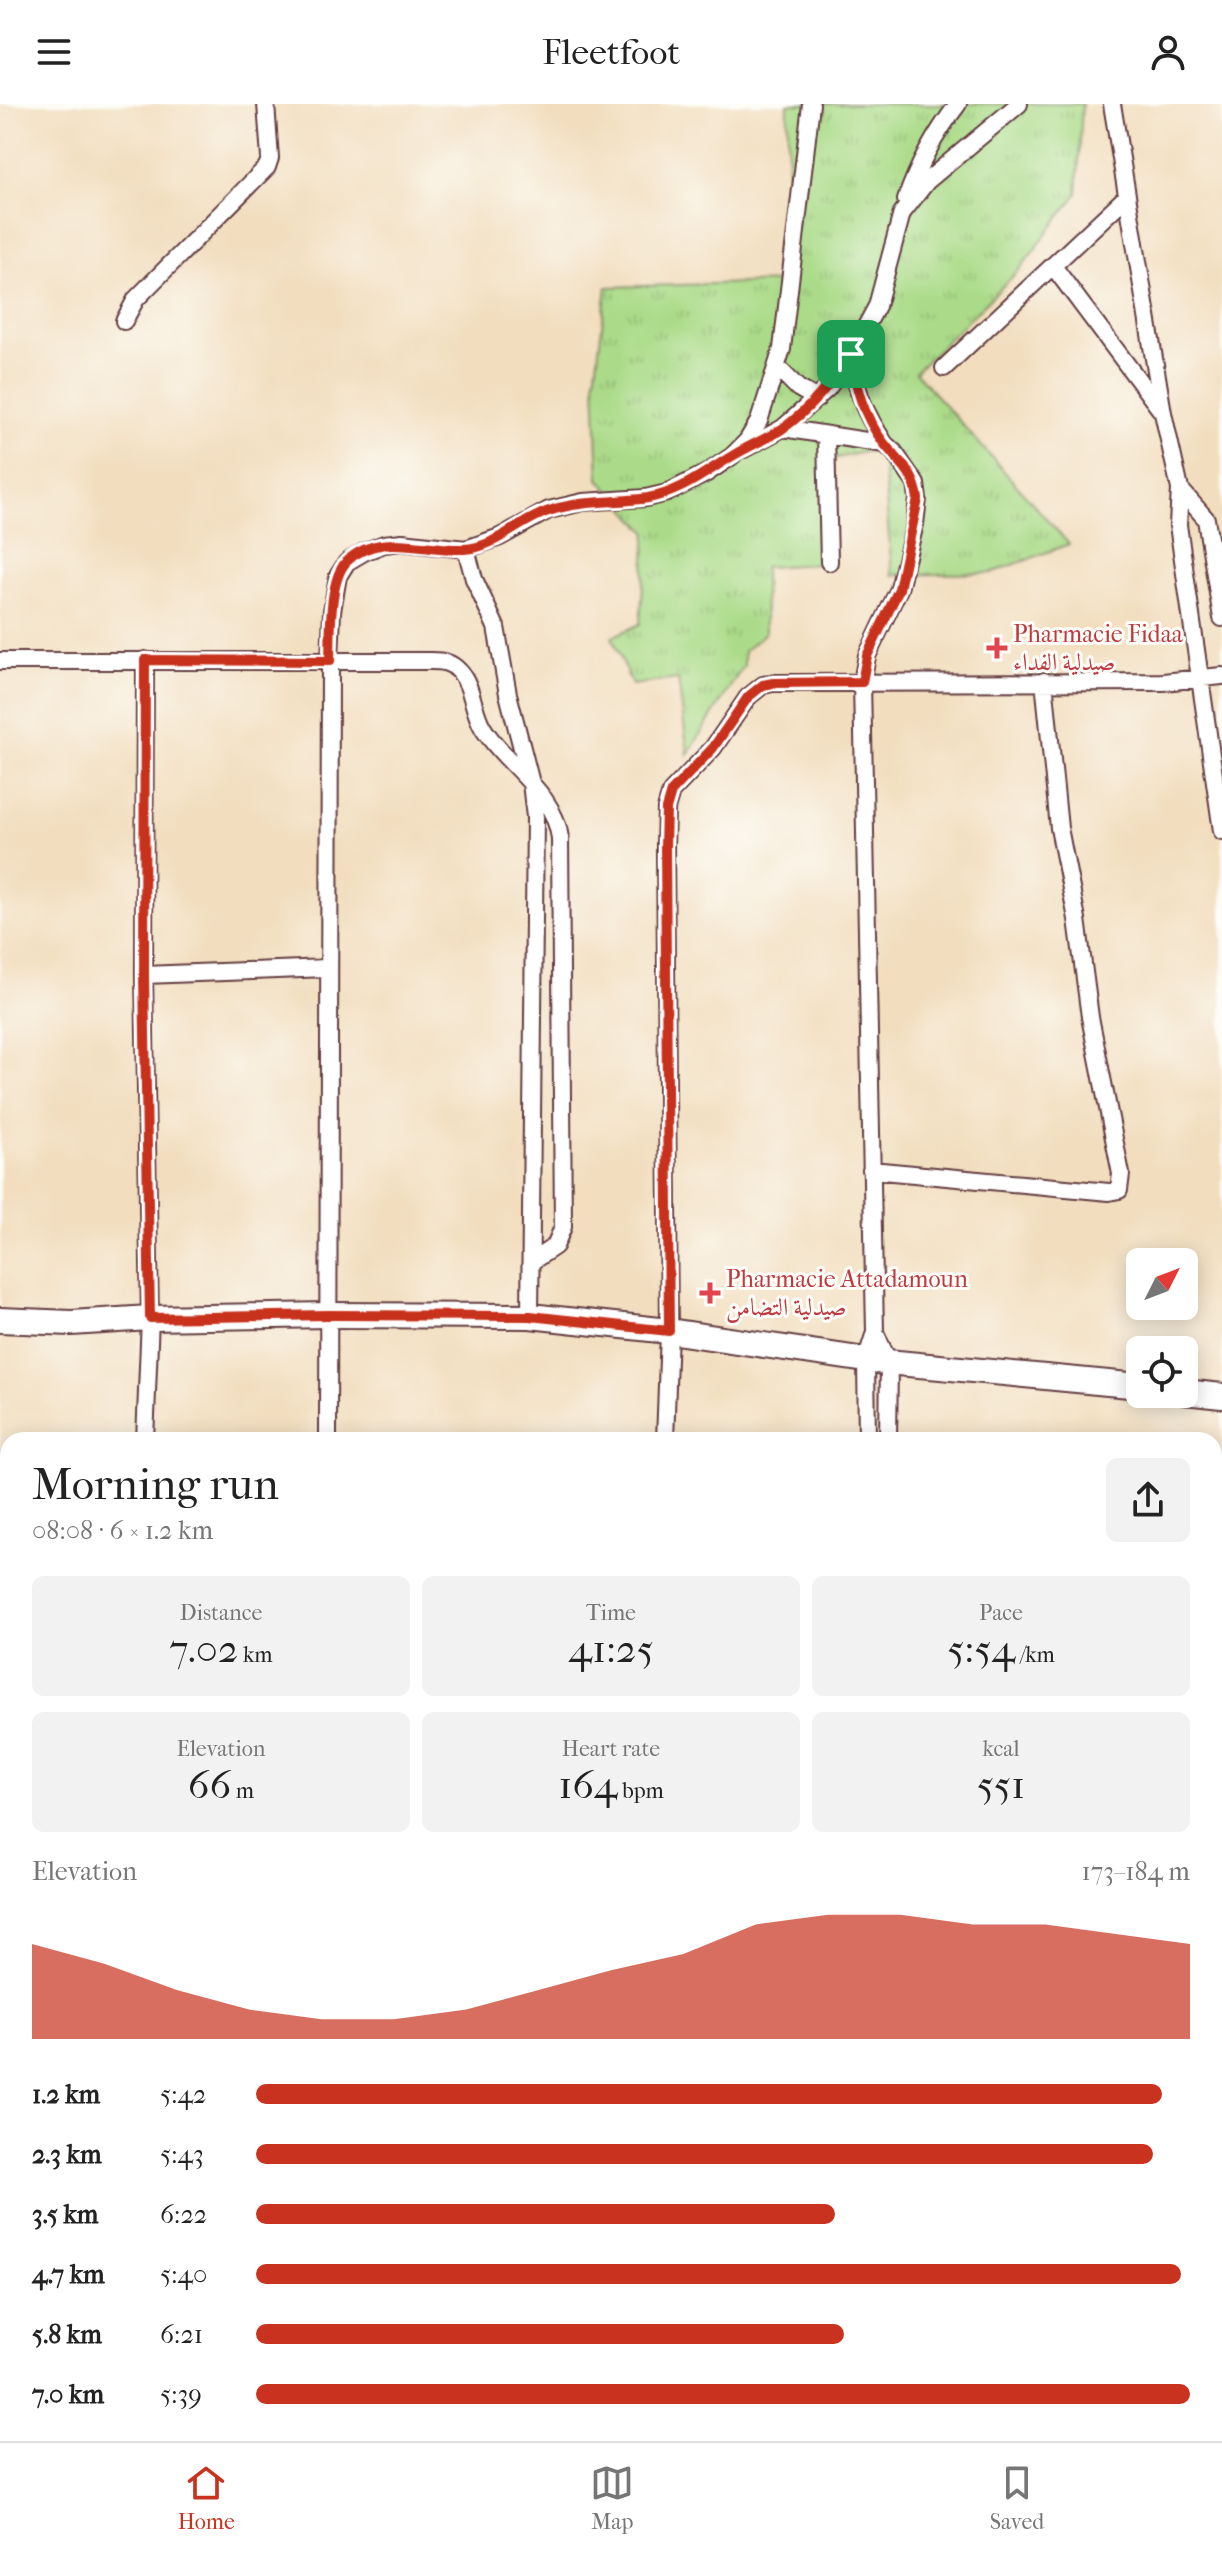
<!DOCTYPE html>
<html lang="en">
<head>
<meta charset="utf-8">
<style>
	:root { --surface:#fff; --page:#f2f2f2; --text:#222; --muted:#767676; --line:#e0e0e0; --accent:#c8321e }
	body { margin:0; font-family:"IM FELL French Canon",Amiri,serif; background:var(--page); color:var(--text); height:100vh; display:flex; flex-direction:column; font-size:30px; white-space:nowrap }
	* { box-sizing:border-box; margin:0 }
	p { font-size:26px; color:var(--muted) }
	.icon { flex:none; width:44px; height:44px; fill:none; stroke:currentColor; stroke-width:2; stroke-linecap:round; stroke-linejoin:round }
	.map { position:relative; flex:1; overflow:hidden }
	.details { position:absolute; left:0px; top:1328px; width:1222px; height:1010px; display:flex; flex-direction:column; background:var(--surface); border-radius:24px 24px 0 0; box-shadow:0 4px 20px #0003 }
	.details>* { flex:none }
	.needle { width:52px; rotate:48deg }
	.buttons { position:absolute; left:1126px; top:1144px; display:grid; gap:16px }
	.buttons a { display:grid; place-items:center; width:72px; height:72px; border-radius:12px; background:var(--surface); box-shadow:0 4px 20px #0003; font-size:40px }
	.pin { position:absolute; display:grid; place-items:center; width:68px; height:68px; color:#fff; margin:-34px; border-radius:16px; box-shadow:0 4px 12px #0006 }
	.round { display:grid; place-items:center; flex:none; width:84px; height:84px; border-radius:12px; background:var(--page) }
	.headline { display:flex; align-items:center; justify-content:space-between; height:136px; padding:0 32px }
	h1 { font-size:44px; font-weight:600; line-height:60px }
	.metrics { display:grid; grid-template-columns:repeat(3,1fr); gap:12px; height:136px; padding:8px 32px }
	.metrics div { display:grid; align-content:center; border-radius:12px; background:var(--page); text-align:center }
	.metrics b { font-size:40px; font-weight:600 }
	.metrics small { font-size:22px; font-weight:400 }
	.metrics p { font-size:22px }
	.chart { height:224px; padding:16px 32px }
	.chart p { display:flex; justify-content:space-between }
	.chart svg { width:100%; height:144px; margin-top:8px; fill:var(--accent); opacity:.7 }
	ul { padding:0 32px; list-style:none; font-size:26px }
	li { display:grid; grid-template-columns:128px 96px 1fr; align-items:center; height:60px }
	li i { height:20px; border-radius:10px; background:var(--accent) }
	header { display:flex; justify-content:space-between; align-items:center; height:104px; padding:0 32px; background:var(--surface); font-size:36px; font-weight:600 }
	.tab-bar { display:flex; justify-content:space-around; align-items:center; height:112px; border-top:2px solid var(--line); background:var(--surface); font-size:22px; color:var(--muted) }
	.tab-bar a { display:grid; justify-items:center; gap:4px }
	.tab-bar .on { color:var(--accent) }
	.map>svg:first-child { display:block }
	.grass { fill:url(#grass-tufts); stroke:#7a7d5a; stroke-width:2 }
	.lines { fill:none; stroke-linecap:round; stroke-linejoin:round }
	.street-casing { stroke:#633c41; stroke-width:20 }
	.secondary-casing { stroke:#633c41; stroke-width:28 }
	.street { stroke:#fff; stroke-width:16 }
	.secondary { stroke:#fff; stroke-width:24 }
	.route-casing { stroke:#fff; stroke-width:16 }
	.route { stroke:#c8321e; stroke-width:10 }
	.health-dot { fill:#e0444e; stroke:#fdfcf7; stroke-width:3 }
	.labels { text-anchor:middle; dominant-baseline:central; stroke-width:6; stroke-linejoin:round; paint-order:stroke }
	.health-label { font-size:24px; fill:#be3a42; stroke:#fdfcf7; text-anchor:start }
</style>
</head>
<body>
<header><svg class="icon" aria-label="menu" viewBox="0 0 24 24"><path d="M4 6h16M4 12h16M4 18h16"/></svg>Fleetfoot<svg class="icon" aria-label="person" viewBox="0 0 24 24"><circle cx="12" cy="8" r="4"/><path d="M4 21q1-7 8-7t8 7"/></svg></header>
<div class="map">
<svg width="1222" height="2337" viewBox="0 0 1222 2337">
	<defs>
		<pattern id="grass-tufts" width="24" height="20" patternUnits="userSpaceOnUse" patternTransform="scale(2)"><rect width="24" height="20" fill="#abdb89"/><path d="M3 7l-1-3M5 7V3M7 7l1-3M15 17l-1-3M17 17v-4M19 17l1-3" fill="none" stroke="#95bc76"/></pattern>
	</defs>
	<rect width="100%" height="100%" fill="#fdfcf7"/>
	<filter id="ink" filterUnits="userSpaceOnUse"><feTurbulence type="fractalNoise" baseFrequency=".0125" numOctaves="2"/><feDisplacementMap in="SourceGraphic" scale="16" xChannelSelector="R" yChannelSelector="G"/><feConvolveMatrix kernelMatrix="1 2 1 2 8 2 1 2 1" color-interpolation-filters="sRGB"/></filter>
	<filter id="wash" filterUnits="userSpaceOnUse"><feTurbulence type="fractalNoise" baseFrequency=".006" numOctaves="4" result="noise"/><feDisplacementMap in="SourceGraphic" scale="32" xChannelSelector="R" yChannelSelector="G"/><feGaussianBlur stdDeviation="1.8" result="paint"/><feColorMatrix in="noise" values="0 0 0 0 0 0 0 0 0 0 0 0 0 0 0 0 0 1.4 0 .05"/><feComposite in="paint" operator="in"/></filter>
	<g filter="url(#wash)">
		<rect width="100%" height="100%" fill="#f2debf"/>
		<path class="grass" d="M 788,0 L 1082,0 L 1077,90 L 1019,166 L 915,268 L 1069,440 L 991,469 L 892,471 L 882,344 L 832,355 L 833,459 L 764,463 L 765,529 L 744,547 L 744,561 L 688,650 L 678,575 L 632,581 L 612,533 L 640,520 L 647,428 L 599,375 L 595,277 L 607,183 L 787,178 Z
			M 730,2332 L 871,2335 L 871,2337 L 730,2337 Z"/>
	</g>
	<g filter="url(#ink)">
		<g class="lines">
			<g class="street-casing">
				<path id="street" d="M 1112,0 L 1163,309 L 1180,385 L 1178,421 L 1222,727
					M 906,96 C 918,61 935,30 958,0
					M 1053,162 L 1160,305
					M 124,217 L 136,195 L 267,63 L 270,54 L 266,0
					M 851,250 C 856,289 864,307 885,340
					M 777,263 L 798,284 L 817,295
					M 944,264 L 1127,92
					M 783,324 L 885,340 L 894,348 L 916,380 L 918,395 L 915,420 L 899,485 L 867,552 L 862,578 L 875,1228 L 866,1256 L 867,1336
					M 826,331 L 829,458
					M 744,345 L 783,324 L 828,284 L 851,250 L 877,202 L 902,109 L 927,77 L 1019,0
					M 1180,385 L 1206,415 L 1222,514
					M 466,445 L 474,475 L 496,523 L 508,590 L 531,679 L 535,713 L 530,1212
					M 0,557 L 431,557 C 442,557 451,558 459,567 C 473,582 472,606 483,624 C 506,662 554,687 560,734 L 563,1123 L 555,1142 L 531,1158
					M 144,871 L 327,864
					M 871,1066 L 1109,1088 L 1119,1086 L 1121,1070 L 1090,913 L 1077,815 L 1059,724 L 1044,577
					M 875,1228 L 889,1259 L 888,1336
					M 145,1336 L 150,1214 L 144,871 L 145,556
					M 328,1336 L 330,557 L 332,507 L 338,472 L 347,458 L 364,448 L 384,440 L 402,438 L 466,445 L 500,433 L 549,406 L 583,398 L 646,394 L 667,389 L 707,369 L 732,352 L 747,337 L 759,317 L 782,245 L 811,0
					M 665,1336 L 669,1227 L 665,743 L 666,705 L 671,688 L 713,644 L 748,593 L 763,581 L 773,579 L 1163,578 L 1222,572
					M 1214,1514 L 1222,1514
					M 0,1730 L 8,1730
					M 1214,1751 L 1222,1751
					M 0,1909 L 8,1909
					M 1214,1923 L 1222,1923
					M 0,2102 L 8,2101
					M 1214,2103 L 1222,2104
					M 1214,2302 L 1222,2302
					M 0,2303 L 8,2303
					M 0,2325 L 8,2325
					M 1214,2325 L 1222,2325
					M 327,2337 L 327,2330
					M 885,2337 L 886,2330"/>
			</g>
			<g class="secondary-casing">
				<path id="secondary" d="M 0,1216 L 71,1219 L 150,1214 L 328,1211 L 530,1212 L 669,1227 L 866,1256 L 1140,1282
					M 1184,1288 L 1222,1292"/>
			</g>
			<use href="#street" class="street"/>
			<use href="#secondary" class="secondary"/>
		</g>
	</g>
	<g class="lines" filter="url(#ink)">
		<g class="route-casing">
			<path id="route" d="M 851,250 C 855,282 863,311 883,338 C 899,359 914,366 918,395 L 899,485 L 867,552 L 862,578 L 773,579 L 763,581 L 748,593 L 713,644 L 671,688 L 666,705 L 665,743 L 669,1227 L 530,1212 L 328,1211 L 150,1214 L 144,871 L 145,556 L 330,557 C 331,532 328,476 347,457 C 380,426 425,447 464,445 C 496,444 522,414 552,406 C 584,396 615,399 648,394 C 682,388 705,368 734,351 C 749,342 766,335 782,325 C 811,305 831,278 851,250 Z"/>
		</g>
		<use href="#route" class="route"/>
	</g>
	<g class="health-dot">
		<path d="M993 532h8v8h8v8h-8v8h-8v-8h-8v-8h8z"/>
		<path d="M706 1177h8v8h8v8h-8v8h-8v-8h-8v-8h8z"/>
	</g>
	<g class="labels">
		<g class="health-label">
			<text x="1013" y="530">Pharmacie Fidaa<tspan x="1013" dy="28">صيدلية الفداء</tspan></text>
			<text x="726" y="1175">Pharmacie Attadamoun<tspan x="726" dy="28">صيدلية التضامن</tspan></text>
		</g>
	</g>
</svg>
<div class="buttons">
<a><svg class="needle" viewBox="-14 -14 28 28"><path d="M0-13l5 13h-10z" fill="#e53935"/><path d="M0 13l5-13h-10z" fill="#767676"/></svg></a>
<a><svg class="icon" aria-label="locate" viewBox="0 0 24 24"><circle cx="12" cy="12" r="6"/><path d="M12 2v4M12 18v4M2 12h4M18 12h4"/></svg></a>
</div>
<div class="pin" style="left:851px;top:250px;background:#1e9e55"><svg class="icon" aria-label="arrive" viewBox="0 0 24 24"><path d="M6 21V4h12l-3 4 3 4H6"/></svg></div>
<section class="details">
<div class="headline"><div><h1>Morning run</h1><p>08:08 · 6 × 1.2 km</p></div><a class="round"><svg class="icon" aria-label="share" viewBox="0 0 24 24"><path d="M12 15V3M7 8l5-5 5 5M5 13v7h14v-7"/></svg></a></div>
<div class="metrics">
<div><p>Distance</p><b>7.02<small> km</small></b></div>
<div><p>Time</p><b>41:25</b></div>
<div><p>Pace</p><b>5:54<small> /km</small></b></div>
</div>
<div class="metrics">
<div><p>Elevation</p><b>66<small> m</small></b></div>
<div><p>Heart rate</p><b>164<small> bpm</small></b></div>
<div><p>kcal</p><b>551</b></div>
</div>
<div class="chart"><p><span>Elevation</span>173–184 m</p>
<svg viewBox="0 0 160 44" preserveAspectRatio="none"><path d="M0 44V15L10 21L20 29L30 35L40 38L50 38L60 35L70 29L80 23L90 18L100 9L110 6L120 6L130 9L140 9L150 12L160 15V44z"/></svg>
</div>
<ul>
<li><b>1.2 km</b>5:42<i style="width:97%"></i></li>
<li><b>2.3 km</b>5:43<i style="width:96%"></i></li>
<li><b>3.5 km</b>6:22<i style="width:62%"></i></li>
<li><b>4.7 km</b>5:40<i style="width:99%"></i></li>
<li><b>5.8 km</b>6:21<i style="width:63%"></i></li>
<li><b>7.0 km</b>5:39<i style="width:100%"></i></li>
</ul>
</section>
</div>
<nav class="tab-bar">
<a class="on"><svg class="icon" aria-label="home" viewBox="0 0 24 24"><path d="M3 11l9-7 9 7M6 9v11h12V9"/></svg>Home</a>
<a><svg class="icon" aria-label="map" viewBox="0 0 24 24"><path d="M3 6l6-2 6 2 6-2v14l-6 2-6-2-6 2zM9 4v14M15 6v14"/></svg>Map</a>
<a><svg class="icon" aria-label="saved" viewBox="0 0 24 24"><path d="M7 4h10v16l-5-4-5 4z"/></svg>Saved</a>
</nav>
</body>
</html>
